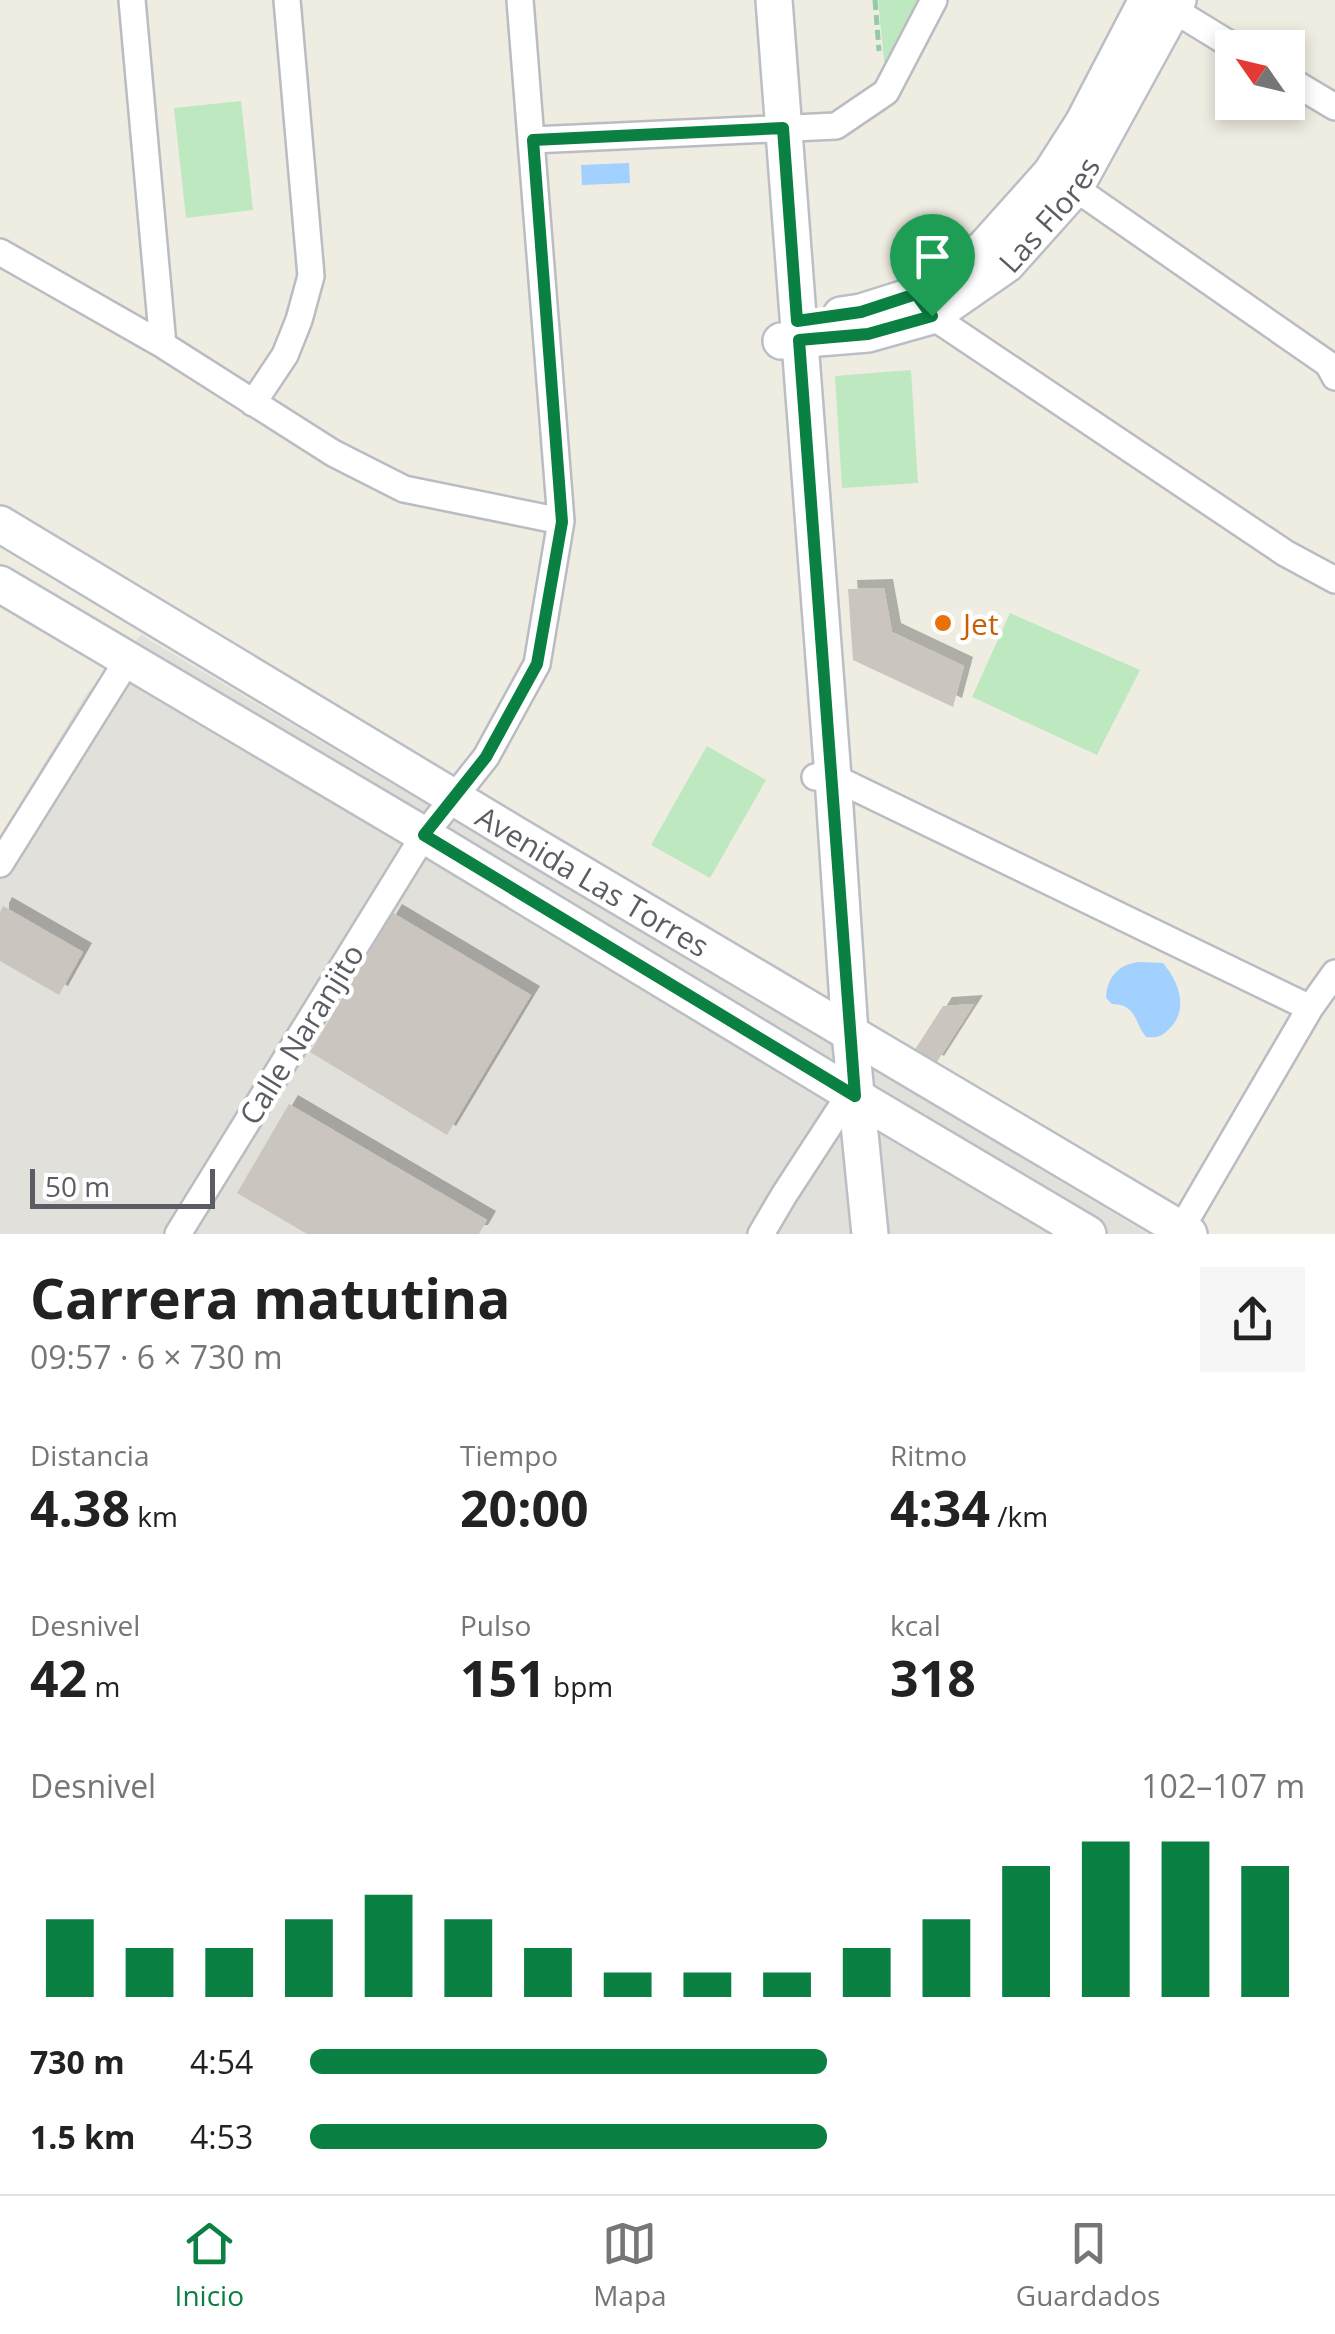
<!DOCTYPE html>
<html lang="es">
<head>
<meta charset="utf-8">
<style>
	:root { --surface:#fff; --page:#f6f6f6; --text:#222; --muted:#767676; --line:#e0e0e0; --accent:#0b8043 }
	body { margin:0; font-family:"Open Sans",sans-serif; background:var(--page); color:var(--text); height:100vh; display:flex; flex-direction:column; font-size:38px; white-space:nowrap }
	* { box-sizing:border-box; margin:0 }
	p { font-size:32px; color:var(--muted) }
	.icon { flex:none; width:55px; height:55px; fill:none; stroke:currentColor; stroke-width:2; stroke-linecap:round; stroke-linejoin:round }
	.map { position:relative; height:1234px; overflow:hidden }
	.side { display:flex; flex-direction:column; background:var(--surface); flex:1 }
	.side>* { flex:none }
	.needle { width:65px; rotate:304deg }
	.buttons { position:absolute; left:1215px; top:30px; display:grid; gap:20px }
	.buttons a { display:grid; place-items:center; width:90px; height:90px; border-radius:0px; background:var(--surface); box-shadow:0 5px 15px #0003; font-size:50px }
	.scale { position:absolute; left:30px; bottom:25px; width:185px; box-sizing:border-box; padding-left:10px; border:5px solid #5a5e64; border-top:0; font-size:28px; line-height:35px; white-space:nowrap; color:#5a5e64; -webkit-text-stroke:8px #fff; paint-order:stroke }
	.pin { position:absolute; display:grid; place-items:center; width:85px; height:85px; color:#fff; margin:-102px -42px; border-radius:50% 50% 50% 0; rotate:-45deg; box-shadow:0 0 10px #0007 }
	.pin .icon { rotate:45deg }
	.round { display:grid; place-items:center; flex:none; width:105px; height:105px; border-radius:0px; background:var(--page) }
	.headline { display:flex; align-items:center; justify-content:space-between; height:170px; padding:0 30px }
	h1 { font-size:55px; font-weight:700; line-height:75px }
	.stats { display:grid; grid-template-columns:repeat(3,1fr); gap:15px; height:170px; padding:10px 30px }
	.stats div { display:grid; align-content:center }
	.stats b { font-size:50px; font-weight:700 }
	.stats small { font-size:28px; font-weight:400 }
	.stats p { font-size:28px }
	.chart { height:280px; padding:20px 30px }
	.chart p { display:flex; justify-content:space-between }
	.chart svg { width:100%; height:180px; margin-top:10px; stroke:var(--accent); stroke-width:6 }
	ul { padding:0 30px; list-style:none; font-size:32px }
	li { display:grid; grid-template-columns:160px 120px 1fr; align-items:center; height:75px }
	li i { height:25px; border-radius:12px; background:var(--accent) }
	.dock { display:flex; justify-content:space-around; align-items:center; height:140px; border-top:2px solid var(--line); background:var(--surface); font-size:28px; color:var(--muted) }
	.dock a { display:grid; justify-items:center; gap:5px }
	.dock .current { color:var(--accent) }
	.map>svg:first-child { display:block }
	.industrial { fill:#e2e0da }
	.green { fill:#bde8c0 }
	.water { fill:#a2d0ff }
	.building { fill:#cac6bf; filter:url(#shadow) }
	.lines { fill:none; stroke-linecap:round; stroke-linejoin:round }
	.street-casing { stroke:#babcc2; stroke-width:30 }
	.secondary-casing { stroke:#bbbec5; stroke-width:40 }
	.path { stroke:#95caa8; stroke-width:5; stroke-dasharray:10 5; stroke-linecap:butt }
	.street { stroke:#fff; stroke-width:25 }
	.secondary { stroke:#fff; stroke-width:35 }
	.route-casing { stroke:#fff; stroke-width:20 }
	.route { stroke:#0b8043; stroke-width:12 }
	.food-dot { fill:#e8710a; stroke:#fff; stroke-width:4 }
	.labels { text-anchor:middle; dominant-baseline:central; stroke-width:9; stroke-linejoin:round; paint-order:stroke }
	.street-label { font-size:30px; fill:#5a5e64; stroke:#fff }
	.food-label { font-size:30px; fill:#c56008; stroke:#fff; text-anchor:start }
</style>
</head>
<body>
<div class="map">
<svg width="1335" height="1234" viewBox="0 0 1335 1234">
	<defs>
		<filter id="shadow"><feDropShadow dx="9" dy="-9" stdDeviation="0" flood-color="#0004"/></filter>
	</defs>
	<rect width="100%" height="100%" fill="#efede2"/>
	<path class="industrial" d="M 141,635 L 891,1080 L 1148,1234 L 0,1234 L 0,836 L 87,693 Z"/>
	<path class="green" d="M 878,0 L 927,0 L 886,80 Z
		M 241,101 L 253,210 L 186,218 L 174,108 Z
		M 911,370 L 918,483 L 842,488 L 835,376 Z
		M 1010,613 L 1140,670 L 1097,755 L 972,697 Z
		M 707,746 L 766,780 L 710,878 L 651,845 Z"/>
	<path class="water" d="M 629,163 L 630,183 L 582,185 L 581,165 Z
		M 1141,962 L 1163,963 C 1179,982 1190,1010 1168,1030 C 1161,1037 1156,1038 1146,1037 C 1133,1020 1137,1005 1112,1004 L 1106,998 C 1107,976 1120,963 1141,962 Z"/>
	<path class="building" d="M 884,588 L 892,632 L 964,666 L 953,707 L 853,660 L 848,589 Z
		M 3,906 L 83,952 L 59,995 L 0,961 L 0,912 Z
		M 393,913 L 531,995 L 447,1135 L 310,1052 Z
		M 974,1004 L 935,1065 L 914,1051 L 943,1006 Z
		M 289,1104 L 487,1220 L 479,1234 L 307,1234 L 237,1193 Z"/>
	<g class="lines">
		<g class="street-casing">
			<path id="street" d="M 132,0 L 163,345
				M 1161,2 L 1236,48
				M 1288,79 L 1335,107
				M 533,140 L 836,126 L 886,92 L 934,0
				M 1075,188 L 1328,364 L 1335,377
				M 0,252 L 163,345 L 333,453 L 404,489 L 561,521
				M 924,306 L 932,316 L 1285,553 L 1335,580
				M 253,403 L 285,355 L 299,320 L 311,276 L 287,0
				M 815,777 L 833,777 L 1310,1008
				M 0,864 L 127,661
				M 178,1234 L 424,835 L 486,757 L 537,664 L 561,521 L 520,0
				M 761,1234 L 784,1195 L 840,1109
				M 1178,1234 L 1310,1008 L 1335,973"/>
		</g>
		<g class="secondary-casing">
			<g id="secondary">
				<path d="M 774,0 L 833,777 L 850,1033 L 870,1234"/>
				<path d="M 841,315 L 861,312 L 915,295 L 984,248 L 1051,173 L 1083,123 L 1147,0"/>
				<path id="s1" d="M 781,341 L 868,334 L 932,316 L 1007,264 L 1075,188 L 1178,0"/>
				<path id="s2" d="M 0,524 L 521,838 L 1189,1234"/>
				<path d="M 0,584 L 424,835 L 838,1086 L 1088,1234"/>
			</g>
		</g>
		<path class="path" d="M 875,0 L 879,51"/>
		<use href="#street" class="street"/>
		<use href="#secondary" class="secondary"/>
	</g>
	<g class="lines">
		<g class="route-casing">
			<path id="route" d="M 783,128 L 797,321 L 861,312 L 916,294 L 932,316 L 868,334 L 799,340 L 855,1096 L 424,835 L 486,757 L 537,664 L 562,522 L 533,140 Z"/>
		</g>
		<use href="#route" class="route"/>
	</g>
	<circle class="food-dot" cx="943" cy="623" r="10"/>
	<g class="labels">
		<g class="street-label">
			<text stroke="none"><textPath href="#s1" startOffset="310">Las Flores</textPath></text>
			<text stroke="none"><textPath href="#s2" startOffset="692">Avenida Las Torres</textPath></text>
			<text transform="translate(301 1034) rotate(-58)">Calle Naranjito</text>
		</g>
		<g class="food-label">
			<text x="963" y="623">Jet</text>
		</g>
	</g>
</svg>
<div class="buttons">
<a><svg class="needle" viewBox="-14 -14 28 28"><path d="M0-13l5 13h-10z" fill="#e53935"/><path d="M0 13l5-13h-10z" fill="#767676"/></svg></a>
</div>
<div class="scale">50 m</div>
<div class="pin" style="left:932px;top:316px;background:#1e9e55"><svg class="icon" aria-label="arrive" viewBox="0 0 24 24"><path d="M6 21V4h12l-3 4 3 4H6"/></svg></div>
</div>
<section class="side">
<div class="headline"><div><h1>Carrera matutina</h1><p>09:57 · 6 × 730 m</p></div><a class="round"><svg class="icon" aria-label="share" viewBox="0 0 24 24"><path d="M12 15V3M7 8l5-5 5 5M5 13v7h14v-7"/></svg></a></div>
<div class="stats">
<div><p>Distancia</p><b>4.38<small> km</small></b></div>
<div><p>Tiempo</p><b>20:00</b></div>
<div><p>Ritmo</p><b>4:34<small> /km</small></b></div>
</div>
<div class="stats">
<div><p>Desnivel</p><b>42<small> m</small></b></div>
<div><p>Pulso</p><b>151<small> bpm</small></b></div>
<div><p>kcal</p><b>318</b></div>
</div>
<div class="chart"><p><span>Desnivel</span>102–107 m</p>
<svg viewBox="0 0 160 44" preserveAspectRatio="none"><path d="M5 44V25M15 44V32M25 44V32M35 44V25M45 44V19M55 44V25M65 44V32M75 44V38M85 44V38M95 44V38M105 44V32M115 44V25M125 44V12M135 44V6M145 44V6M155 44V12"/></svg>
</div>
<ul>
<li><b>730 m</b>4:54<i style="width:52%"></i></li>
<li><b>1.5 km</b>4:53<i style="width:52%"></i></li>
</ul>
</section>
<nav class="dock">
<a class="current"><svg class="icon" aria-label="home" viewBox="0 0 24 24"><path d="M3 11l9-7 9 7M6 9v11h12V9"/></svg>Inicio</a>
<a><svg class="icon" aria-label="map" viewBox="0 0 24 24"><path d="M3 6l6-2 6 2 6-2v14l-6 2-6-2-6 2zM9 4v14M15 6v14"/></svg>Mapa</a>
<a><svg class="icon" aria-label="saved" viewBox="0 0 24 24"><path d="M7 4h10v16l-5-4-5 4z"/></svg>Guardados</a>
</nav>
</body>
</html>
